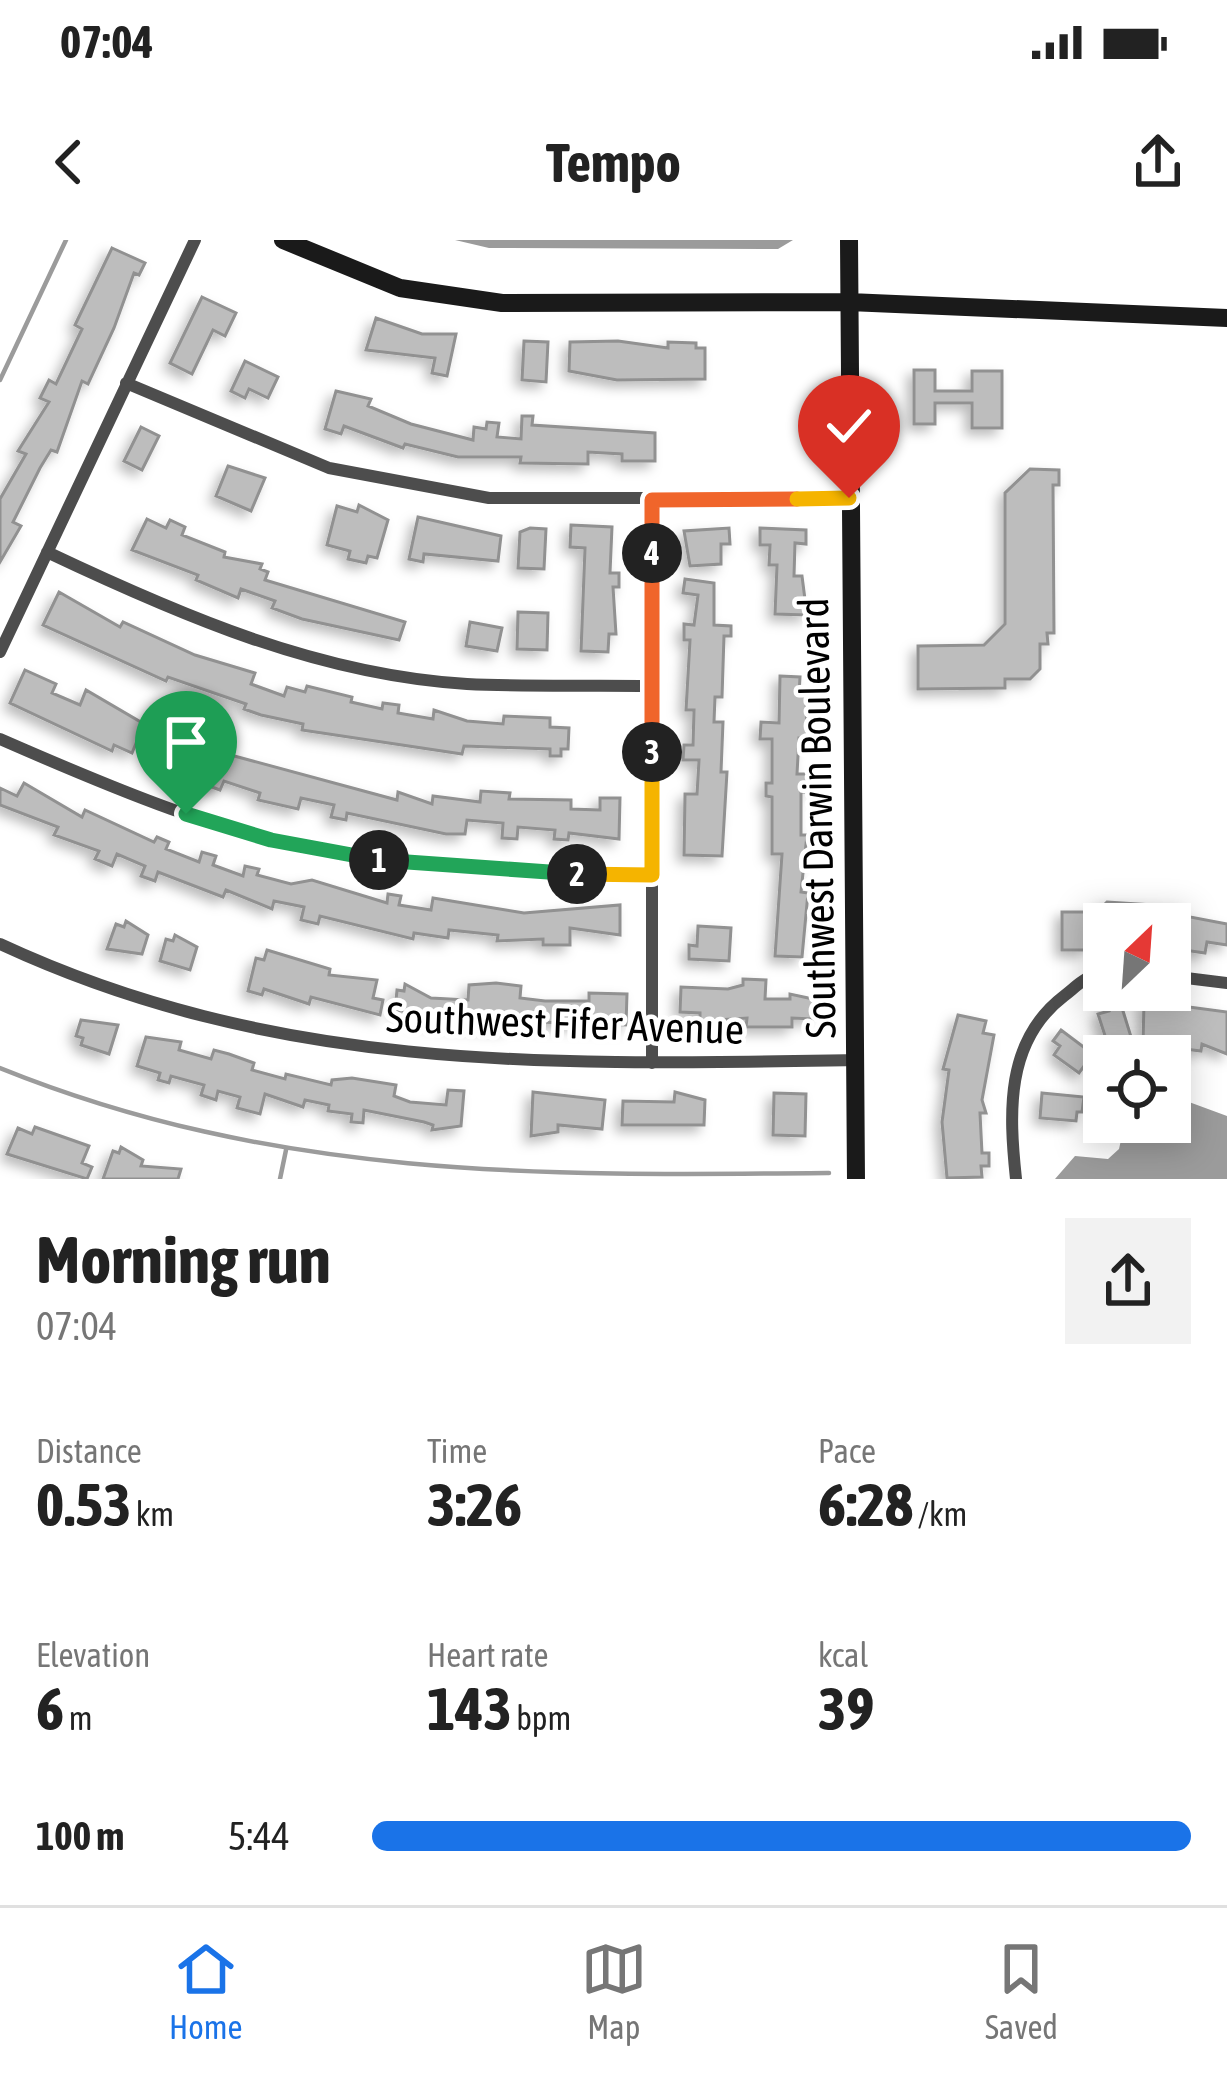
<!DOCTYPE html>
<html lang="en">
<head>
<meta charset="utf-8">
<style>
	:root { --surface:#fff; --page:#f2f2f2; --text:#222; --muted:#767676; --line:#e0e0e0; --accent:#1a73e8 }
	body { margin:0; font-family:"Asap Condensed",sans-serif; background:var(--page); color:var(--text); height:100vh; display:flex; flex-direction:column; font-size:45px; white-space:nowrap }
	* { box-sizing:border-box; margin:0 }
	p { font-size:39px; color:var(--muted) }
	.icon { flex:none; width:66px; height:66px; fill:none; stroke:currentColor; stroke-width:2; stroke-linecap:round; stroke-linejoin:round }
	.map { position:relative; height:939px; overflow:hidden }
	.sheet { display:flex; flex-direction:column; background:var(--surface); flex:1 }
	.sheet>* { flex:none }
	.needle { width:78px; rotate:25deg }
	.fabs { position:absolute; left:1083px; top:663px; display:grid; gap:24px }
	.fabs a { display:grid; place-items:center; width:108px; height:108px; border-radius:0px; background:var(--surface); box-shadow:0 6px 30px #0003; font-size:60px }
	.pin { position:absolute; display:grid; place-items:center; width:102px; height:102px; color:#fff; margin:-123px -51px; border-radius:50% 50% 50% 0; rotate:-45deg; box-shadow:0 0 12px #0007 }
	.pin .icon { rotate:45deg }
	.km { position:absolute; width:60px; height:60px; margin:-30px; border-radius:50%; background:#222; color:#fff; font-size:33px; line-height:60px; text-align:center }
	.round { display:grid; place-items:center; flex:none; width:126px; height:126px; border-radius:0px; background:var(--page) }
	.headline { display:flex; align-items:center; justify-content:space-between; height:204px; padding:0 36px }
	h1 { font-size:66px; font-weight:700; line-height:90px }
	.stats { display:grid; grid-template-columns:repeat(3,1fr); gap:18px; height:204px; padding:12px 36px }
	.stats div { display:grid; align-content:center }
	.stats b { font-size:60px; font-weight:700 }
	.stats small { font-size:33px; font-weight:400 }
	.stats p { font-size:33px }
	ul { padding:0 36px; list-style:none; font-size:39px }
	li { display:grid; grid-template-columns:192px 144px 1fr; align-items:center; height:90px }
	li i { height:30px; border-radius:15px; background:var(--accent) }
	.status { display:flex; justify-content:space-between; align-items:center; height:84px; padding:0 60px; background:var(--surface); direction:ltr }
	.status svg { height:33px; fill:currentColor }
	header { display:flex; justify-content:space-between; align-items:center; height:156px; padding:0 36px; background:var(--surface); font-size:54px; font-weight:700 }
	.menu { display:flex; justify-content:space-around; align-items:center; height:168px; border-top:3px solid var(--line); background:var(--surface); font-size:33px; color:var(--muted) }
	.menu a { display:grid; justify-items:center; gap:6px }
	.menu .current { color:var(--accent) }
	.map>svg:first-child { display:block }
	.water { fill:#9b9b9b }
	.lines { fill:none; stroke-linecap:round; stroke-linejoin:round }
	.stream { stroke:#9b9b9b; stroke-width:4.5 }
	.building { fill:#bdbdbd; stroke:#919191; stroke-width:3; filter:url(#shadow) }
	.street { stroke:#4d4d4d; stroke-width:12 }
	.secondary { stroke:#1a1a1a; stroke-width:18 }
	.split-1-casing { stroke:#fff; stroke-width:24 }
	.split-2-casing { stroke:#fff; stroke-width:24 }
	.split-3-casing { stroke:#fff; stroke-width:24 }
	.split-4-casing { stroke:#fff; stroke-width:24 }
	.split-5-casing { stroke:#fff; stroke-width:24 }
	.split-6-casing { stroke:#fff; stroke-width:24 }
	.split-1 { stroke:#22a559; stroke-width:15 }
	.split-2 { stroke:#22a559; stroke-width:15 }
	.split-3 { stroke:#f5b400; stroke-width:15 }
	.split-4 { stroke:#f0652b; stroke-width:15 }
	.split-5 { stroke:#f0652b; stroke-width:15 }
	.split-6 { stroke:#f5b400; stroke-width:15 }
	.labels { text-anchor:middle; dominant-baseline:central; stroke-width:9; stroke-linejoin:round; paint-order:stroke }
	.street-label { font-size:42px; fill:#000; stroke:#fff }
</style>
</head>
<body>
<div class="status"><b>07:04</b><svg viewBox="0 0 49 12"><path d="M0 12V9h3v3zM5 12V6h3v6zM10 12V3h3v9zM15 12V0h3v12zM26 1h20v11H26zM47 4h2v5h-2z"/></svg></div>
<header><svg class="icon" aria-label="back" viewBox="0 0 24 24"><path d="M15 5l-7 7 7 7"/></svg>Tempo<svg class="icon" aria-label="share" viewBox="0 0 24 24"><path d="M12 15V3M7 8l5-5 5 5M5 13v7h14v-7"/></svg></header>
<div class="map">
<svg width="1227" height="939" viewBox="0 0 1227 939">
	<defs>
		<filter id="shadow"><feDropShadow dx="-6" dy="6" stdDeviation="6" flood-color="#0004"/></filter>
	</defs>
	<rect width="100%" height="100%" fill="#fff"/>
	<path class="water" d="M 455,0 L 793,0 L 778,9 L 489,8 Z
		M 1170,855 L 1227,876 L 1227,939 L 1055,939 L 1075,916 L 1108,919 L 1119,909 L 1125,882 L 1170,882 Z"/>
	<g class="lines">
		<path class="stream" d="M 0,140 L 66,0
			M 0,828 C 275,939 539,936 829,933
			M 280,939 L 286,910"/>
	</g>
	<path class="building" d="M 112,8 L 145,23 L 139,35 L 134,33 L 114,88 L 88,144 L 82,141 L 57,212 L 51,210 L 40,228 L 13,282 L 21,286 L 0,322 L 0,259 L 26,214 L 18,211 L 49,162 L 40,158 L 49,140 L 56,144 L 82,89 L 75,85 Z
		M 202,57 L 236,73 L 225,96 L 213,90 L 192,134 L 170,123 Z
		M 376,78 L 422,94 L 456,94 L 447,136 L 432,133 L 435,118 L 366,110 Z
		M 524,101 L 548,102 L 546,142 L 522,140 Z
		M 618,101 L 668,108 L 668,102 L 696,103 L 696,108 L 705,108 L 705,139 L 617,140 L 569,131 L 570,102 Z
		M 245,121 L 278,137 L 268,158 L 249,149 L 245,158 L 231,151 Z
		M 914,130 L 935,130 L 935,151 L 972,151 L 972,131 L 1002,131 L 1002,188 L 972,188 L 972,163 L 935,163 L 935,184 L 914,184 Z
		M 336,151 L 371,159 L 368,166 L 411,184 L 473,200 L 474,187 L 486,189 L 487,182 L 499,183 L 497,197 L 521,199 L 522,176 L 533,176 L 532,185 L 655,193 L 655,221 L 622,221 L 622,214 L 588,212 L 588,224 L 520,223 L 521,217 L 458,217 L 405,204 L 403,208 L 344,186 L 341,194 L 325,189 Z
		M 141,187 L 159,196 L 142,230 L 124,221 Z
		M 228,226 L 265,238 L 251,271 L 216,256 Z
		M 1030,229 L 1059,230 L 1059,245 L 1053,245 L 1054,393 L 1047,393 L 1048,404 L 1040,404 L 1040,429 L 1030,439 L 1005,439 L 1005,448 L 918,449 L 918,406 L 984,405 L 1005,384 L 1005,253 Z
		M 359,265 L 388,280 L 377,318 L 368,316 L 366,323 L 348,319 L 350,311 L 327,305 L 337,266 L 357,272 Z
		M 418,277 L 501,296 L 498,321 L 424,314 L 423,322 L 409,319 Z
		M 147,279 L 166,288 L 170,280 L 185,287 L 182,295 L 225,312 L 224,317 L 262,324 L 260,329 L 268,332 L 265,340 L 405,382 L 399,400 L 302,379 L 272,368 L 275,361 L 241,349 L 238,358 L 196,340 L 198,335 L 132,310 Z
		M 571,285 L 612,287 L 610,333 L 619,333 L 619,347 L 613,347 L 616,394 L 609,394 L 608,412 L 581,411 L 585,308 L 570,307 Z
		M 530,288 L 546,289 L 544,329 L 518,328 L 520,292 Z
		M 729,288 L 730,304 L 721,304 L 721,324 L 690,326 L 684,291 Z
		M 760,288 L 806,290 L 806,304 L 795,303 L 794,336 L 802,336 L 807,375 L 775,374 L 777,325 L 769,325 L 770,305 L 760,305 Z
		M 685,339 L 714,343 L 714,385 L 731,386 L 731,396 L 724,396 L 722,457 L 715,457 L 714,482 L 723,482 L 721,532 L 727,532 L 722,616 L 684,615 L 685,554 L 697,554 L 699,520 L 683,520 L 684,505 L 693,505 L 694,470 L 686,470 L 690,400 L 684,400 L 684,384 L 694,385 L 698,355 L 683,353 Z
		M 59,352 L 120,387 L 123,382 L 195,415 L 255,433 L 251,444 L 284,456 L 287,447 L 305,452 L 307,446 L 352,457 L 351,462 L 382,469 L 383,463 L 399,465 L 398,473 L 433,479 L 434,470 L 467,481 L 503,484 L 504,476 L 550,478 L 550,487 L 569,488 L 568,509 L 561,509 L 561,516 L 550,516 L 550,509 L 464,506 L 462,514 L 302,490 L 303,484 L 261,475 L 244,469 L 246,464 L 168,437 L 166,441 L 43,385 Z
		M 518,372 L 548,373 L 547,410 L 517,409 Z
		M 470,382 L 502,388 L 497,411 L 466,406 Z
		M 25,430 L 56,444 L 52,453 L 80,465 L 86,450 L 144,484 L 132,513 L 114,505 L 112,511 L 10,463 Z
		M 780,436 L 800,437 L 799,455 L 806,455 L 807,498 L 799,498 L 797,534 L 807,534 L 806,552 L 801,552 L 801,595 L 807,595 L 801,652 L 808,653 L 802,717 L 775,716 L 782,614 L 772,614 L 772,557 L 766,556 L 766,543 L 772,543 L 772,499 L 760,499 L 761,482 L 779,483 Z
		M 201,507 L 397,560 L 398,552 L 432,564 L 433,556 L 480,562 L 481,551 L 510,553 L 509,559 L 571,560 L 571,569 L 600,570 L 600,558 L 620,558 L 619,599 L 569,593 L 568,600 L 554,599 L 555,590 L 518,587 L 517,599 L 502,598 L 503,583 L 467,580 L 465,594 L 446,594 L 347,573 L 346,580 L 331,577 L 334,565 L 301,558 L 298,569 L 258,560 L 260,553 L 224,541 L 220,550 L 190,539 Z
		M 24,543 L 82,577 L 85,570 L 154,602 L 157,597 L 169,602 L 166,609 L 199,622 L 202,612 L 216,616 L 213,625 L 243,636 L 245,626 L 259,629 L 257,635 L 291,644 L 312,640 L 387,663 L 388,654 L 401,656 L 399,665 L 431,670 L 433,658 L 524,673 L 620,665 L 620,695 L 570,688 L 570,705 L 543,705 L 543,699 L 497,701 L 498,695 L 449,690 L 448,698 L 414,693 L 413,699 L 320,676 L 318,684 L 301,680 L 304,667 L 274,661 L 272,669 L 226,650 L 223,657 L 158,632 L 155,641 L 141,636 L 145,626 L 117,614 L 112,626 L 95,619 L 99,611 L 54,595 L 58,587 L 0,565 L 0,548 L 17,556 Z
		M 1107,662 L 1184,667 L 1190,677 L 1227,684 L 1227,705 L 1207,702 L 1205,713 L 1170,708 L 1170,684 L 1104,684 L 1104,703 L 1085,702 L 1085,710 L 1062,710 L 1062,672 L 1097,672 Z
		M 126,681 L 148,695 L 142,714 L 107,709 L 116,684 L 124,687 Z
		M 698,686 L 731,688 L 729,721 L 689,719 L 689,705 L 697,706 Z
		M 175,695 L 197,707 L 190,730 L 160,721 L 166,699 L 173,701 Z
		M 267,710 L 330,729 L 329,735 L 377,740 L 373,758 L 383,760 L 380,775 L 311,757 L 309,764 L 264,749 L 262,755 L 248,751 L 256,718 L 264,720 Z
		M 743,739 L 766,740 L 765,759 L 790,759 L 790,754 L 813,759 L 813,779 L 792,778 L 792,787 L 746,787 L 747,778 L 700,781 L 700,773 L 680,772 L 681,747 L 728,749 L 743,745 Z
		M 496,743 L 521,746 L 520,758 L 545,761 L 589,761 L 589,753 L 627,754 L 626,785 L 507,781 L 506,787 L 415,779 L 415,773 L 395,770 L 397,750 L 404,751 L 405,744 L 431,758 L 468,760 L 469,745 Z
		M 1119,758 L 1132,800 L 1119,804 L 1118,799 L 1107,802 L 1098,774 L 1109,771 L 1106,762 Z
		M 1144,761 L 1227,772 L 1227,814 L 1202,804 L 1201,811 L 1143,804 Z
		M 958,775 L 986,781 L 983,793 L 994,795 L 982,860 L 986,873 L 980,873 L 982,913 L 989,913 L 989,926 L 981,926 L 982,937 L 947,938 L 942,882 L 949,830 L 943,829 Z
		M 81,780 L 118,785 L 109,814 L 81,805 L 83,798 L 76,796 Z
		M 1061,790 L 1093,814 L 1079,833 L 1054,815 L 1060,806 L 1053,801 Z
		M 146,797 L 181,802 L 179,810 L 211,819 L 214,810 L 229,814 L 254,823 L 252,830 L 285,839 L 286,834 L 331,845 L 332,840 L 352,838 L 396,845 L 394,856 L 410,862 L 446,865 L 448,850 L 464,851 L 461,886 L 432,890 L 433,885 L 424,882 L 364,870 L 363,883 L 351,882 L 352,874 L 328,871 L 329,865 L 305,860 L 303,867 L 265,854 L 260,874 L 237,868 L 240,857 L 218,851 L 216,860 L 201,855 L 204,845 L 171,836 L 169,843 L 158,840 L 160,833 L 137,826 Z
		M 533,852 L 605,860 L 602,889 L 558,885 L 558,892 L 531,896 Z
		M 675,852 L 705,860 L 704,885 L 622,885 L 623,861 L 674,862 Z
		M 774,853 L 806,854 L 805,896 L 773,895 Z
		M 1042,853 L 1084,857 L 1082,872 L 1077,872 L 1076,881 L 1040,878 Z
		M 35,887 L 89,906 L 82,923 L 92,927 L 87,939 L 7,914 L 18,888 L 32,894 Z
		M 121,907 L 143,920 L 141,926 L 181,929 L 178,939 L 103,939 L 113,911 L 119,913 Z"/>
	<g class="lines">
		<path class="street" d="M 126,143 L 329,228 L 489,258 L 849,258
			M 47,312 C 180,375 318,435 467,444 C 528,447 590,445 651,446
			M 0,412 L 195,0
			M 0,499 C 112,548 227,597 349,617 C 449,632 551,633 653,635
			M 0,704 C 280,834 557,825 857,820
			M 1170,736 L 1227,743
			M 652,823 L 652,260
			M 1016,939 C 1009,873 1005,801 1064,756 C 1077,746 1087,734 1104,734"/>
		<path class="secondary" d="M 283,0 L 400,48 L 502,63 L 849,62 L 1227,78
			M 849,0 L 856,939"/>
	</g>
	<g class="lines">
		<g class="split-1-casing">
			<path id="split-1" d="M 186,574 L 271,600 L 379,620"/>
		</g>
		<g class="split-2-casing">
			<path id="split-2" d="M 379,620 L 577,634"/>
		</g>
		<g class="split-3-casing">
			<path id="split-3" d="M 577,634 L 652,635 L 652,512"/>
		</g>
		<g class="split-4-casing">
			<path id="split-4" d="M 652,512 L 652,313"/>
		</g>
		<g class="split-5-casing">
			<path id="split-5" d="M 652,313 L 652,260 L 797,259"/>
		</g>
		<g class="split-6-casing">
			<path id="split-6" d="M 797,259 L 849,258"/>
		</g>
		<use href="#split-1" class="split-1"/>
		<use href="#split-2" class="split-2"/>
		<use href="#split-3" class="split-3"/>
		<use href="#split-4" class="split-4"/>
		<use href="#split-5" class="split-5"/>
		<use href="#split-6" class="split-6"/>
	</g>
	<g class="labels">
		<g class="street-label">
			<text transform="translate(817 578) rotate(-91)">Southwest Darwin Boulevard</text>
			<text transform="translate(565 783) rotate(2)">Southwest Fifer Avenue</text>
		</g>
	</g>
</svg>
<div class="fabs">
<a><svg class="needle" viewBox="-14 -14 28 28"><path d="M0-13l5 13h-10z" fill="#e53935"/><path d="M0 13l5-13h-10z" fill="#767676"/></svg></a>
<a><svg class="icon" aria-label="locate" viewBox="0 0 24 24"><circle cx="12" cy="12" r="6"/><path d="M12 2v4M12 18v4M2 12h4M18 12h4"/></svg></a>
</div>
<div class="pin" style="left:186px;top:574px;background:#1e9e55"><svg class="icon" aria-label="arrive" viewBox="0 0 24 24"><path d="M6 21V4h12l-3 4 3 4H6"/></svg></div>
<div class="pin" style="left:849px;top:258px;background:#d93025"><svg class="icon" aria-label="check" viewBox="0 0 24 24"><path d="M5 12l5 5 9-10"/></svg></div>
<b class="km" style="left:379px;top:620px">1</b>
<b class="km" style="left:577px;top:634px">2</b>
<b class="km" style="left:652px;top:512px">3</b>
<b class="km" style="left:652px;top:313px">4</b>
</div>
<section class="sheet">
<div class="headline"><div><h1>Morning run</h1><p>07:04</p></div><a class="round"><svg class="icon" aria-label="share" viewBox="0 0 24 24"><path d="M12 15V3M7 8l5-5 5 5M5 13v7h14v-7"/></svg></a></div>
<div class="stats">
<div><p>Distance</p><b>0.53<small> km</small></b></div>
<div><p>Time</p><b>3:26</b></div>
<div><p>Pace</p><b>6:28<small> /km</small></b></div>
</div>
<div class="stats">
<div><p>Elevation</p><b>6<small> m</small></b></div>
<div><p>Heart rate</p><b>143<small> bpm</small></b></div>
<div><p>kcal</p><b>39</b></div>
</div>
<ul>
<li><b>100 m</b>5:44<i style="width:100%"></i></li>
</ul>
</section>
<nav class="menu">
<a class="current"><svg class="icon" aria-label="home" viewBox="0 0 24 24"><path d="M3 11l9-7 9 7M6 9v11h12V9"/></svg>Home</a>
<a><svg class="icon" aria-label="map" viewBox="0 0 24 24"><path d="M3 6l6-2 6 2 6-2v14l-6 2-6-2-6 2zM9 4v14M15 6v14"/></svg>Map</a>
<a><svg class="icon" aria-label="saved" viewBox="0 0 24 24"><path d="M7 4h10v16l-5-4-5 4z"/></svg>Saved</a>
</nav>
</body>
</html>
